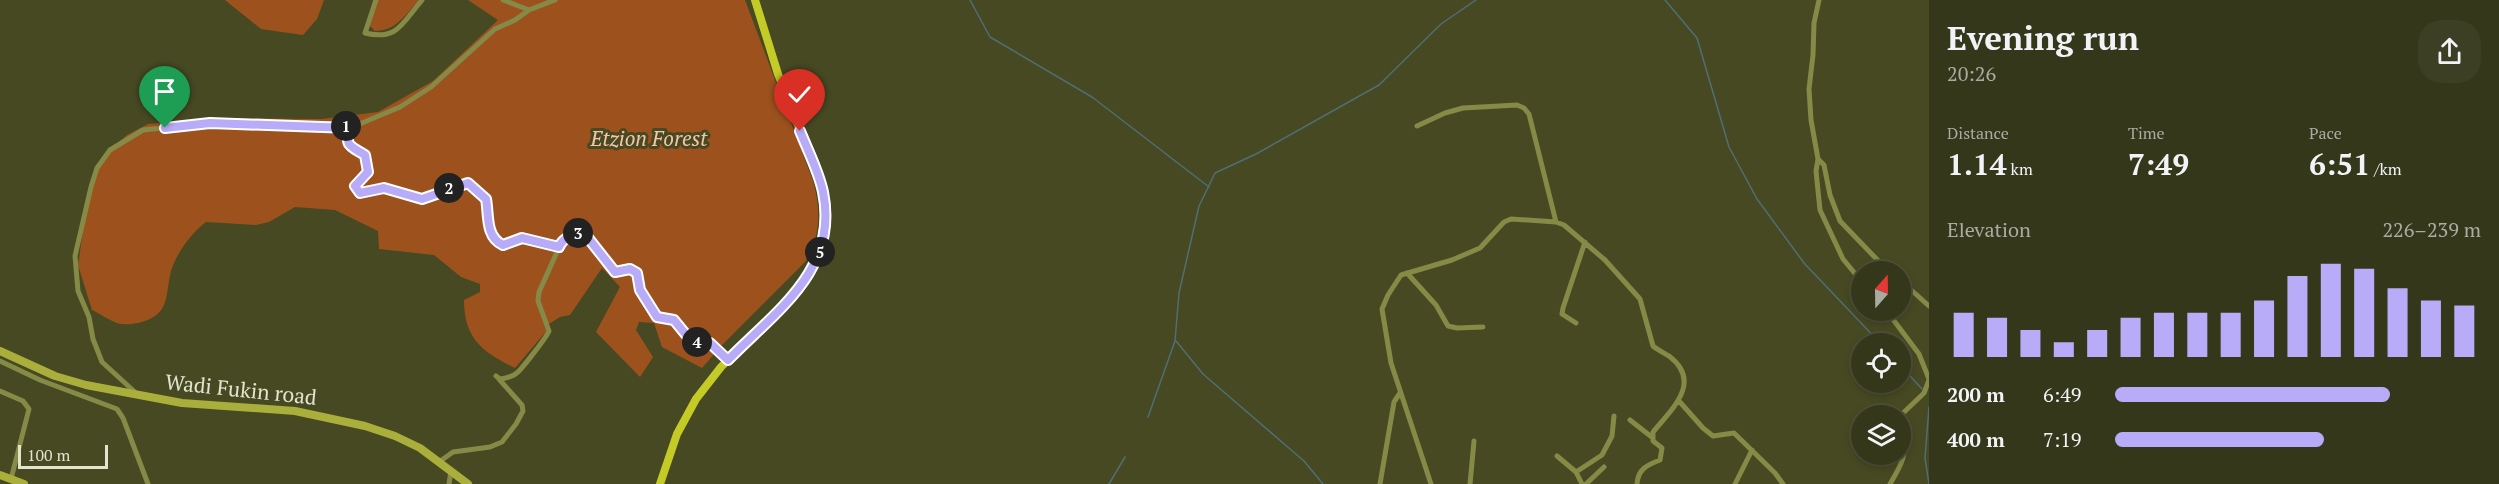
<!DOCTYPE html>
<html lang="en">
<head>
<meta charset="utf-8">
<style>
	:root { --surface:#34371a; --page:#3c3f23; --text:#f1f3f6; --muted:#a9aca2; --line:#4e5139; --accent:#b8abf7 }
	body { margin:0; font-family:"PT Serif",serif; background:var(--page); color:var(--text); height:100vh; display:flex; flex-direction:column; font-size:22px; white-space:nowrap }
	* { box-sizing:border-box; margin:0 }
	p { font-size:20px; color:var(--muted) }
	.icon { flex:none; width:33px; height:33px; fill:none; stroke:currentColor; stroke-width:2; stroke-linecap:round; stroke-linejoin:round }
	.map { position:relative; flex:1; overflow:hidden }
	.panel { display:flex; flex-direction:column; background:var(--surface); width:570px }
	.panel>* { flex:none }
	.needle { width:39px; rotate:20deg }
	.controls { position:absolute; left:1851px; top:261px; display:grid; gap:12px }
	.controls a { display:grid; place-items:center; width:60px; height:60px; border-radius:50%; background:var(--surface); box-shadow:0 3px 9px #0003,0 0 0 2px var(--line); font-size:30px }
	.scale { position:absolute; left:18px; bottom:15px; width:90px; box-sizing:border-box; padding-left:6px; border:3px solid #e2e4ce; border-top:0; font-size:16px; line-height:21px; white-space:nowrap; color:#e2e4ce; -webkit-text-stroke:4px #464922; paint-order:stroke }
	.pin { position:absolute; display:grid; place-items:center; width:51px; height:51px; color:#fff; margin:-62px -26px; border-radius:50% 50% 50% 0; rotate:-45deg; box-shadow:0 0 6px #0007 }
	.pin .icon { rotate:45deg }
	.km { position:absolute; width:30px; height:30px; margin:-15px; border-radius:50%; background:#222; color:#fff; font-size:16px; line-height:30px; text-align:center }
	.round { display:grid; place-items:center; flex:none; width:63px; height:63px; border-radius:24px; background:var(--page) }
	.summary { display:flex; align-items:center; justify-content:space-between; height:102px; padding:0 18px }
	h1 { font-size:33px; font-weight:800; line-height:45px }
	.stats { display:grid; grid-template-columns:repeat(3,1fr); gap:9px; height:102px; padding:6px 18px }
	.stats div { display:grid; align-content:center }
	.stats b { font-size:30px; font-weight:800 }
	.stats small { font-size:16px; font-weight:400 }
	.stats p { font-size:16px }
	.chart { height:168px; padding:12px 18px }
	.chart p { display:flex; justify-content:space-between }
	.chart svg { width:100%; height:108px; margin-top:6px; stroke:var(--accent); stroke-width:6 }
	ul { padding:0 18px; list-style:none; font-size:20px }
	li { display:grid; grid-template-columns:96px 72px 1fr; align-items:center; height:45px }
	li i { height:15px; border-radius:8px; background:var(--accent) }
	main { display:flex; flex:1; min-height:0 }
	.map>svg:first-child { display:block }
	.green { fill:#9d521e }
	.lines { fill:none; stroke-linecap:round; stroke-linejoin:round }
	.stream { stroke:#506e74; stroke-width:1.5 }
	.street { stroke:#868a47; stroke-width:5 }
	.secondary { stroke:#aaae3b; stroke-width:8 }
	.primary { stroke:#c5cb26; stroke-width:8 }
	.route-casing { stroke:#fff; stroke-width:12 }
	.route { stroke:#b8abf7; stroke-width:8 }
	.labels { text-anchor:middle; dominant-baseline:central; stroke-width:6; stroke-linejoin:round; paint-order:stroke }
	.park-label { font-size:21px; font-style:italic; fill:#f6c5a8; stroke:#464922 }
	.street-label { font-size:21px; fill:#e2e4ce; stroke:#464922 }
</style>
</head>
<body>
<main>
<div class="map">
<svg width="1929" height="484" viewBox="0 0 1929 484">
	<rect width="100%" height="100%" fill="#464922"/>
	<path class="green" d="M 225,0 L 324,0 L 317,19 L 303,35 L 261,29 Z
		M 373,0 L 419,0 C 406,14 396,31 375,31 L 367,23 Z
		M 468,0 L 745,0 L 813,181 C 821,209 821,236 805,262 L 722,345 L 702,368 L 662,347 L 654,323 L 639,322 L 636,330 L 653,357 L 640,377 L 596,332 L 620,287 L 602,268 L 570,315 L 560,317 L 549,324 L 549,328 L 515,368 C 482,352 464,338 464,300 L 480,292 L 480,284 L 461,277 L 434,255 L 379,249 L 378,231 L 335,210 L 295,207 L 269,222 L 256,225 L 206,222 C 192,232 176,254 171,271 C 168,282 168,297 163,307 C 156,321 131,327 117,323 C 109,320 100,314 92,310 L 78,265 L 85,216 L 99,166 L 112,148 L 127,135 L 148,124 L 213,118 L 322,119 L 378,112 L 433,81 L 498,20 Z"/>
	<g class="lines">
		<path class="stream" d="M 970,0 L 990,37 L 1092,97 L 1209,187
			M 1665,0 L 1697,38 L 1729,147 L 1757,199 L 1804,263 L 1881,344
			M 1176,341 L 1203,374 L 1304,461 L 1323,484
			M 1900,365 L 1922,389
			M 1148,417 L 1175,341 L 1179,293 L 1199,206 L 1215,173 L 1256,154 L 1379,85 L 1441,24 L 1476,0
			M 1109,484 L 1125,457
			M 1929,484 L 1925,458 L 1929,407"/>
		<path class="street" d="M 376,0 L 365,33 C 398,41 402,23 422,0
			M 503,0 L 529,10
			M 1819,0 L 1814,23 L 1813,55 L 1809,89 L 1811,120 L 1818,159 L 1816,171 L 1820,210 L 1843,259 L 1862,282
			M 1417,126 L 1445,113 L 1463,108 L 1517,105 L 1524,108 L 1529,114 L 1556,222
			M 350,128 C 344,147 351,146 365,155 L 368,172 L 355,185 L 360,193 L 384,188 L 422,199 L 467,183 L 486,199 C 489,214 485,237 503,245 C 525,237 536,237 559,247
			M 1818,159 L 1824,165 L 1830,195 L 1840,221 L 1889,272
			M 1407,273 L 1436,305 L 1448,326 L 1457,328 L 1483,327
			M 1900,280 L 1929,306
			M 1886,310 L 1919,354 L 1929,379
			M 1576,323 L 1562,314 L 1563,308 L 1585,242
			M 0,361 L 40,380 L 117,409 L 123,418 L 148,484
			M 496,376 L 500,379 C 507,378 513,377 518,372 C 524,366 546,338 549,331 L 538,301 L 539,292 L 562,241 L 581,233 L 587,236 L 615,272 L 630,269 L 637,273 L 640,290 L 657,317 L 674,320 L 692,342 L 709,343 L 728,360
			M 0,391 L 23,401 L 29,409 L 11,479
			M 137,394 L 102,362 L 93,339 L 89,317 L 78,291 L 75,256 L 91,187 L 97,168 L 110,150 L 143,130 L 210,123 L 350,128 L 400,107 L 431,87 L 495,29 L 515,20 L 529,10 L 555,0
			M 1679,401 L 1703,428 L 1713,436 L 1734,433 L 1775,473 L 1783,484
			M 1900,416 L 1924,393 L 1929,380
			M 1630,420 L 1653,438 L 1653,441 L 1662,448 L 1660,460 C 1647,465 1638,469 1637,484
			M 1557,456 L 1576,472 L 1582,484
			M 439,462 L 453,452 L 490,447 L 502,442 L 516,424 L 523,411 L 522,405 L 499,379
			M 1576,472 L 1602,455 L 1612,436 L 1614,416
			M 449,484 L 451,471
			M 1380,484 L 1394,402 L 1400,393
			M 1431,484 L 1391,363 L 1382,309 L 1388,295 L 1401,275 L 1452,260 L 1480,248 L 1504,222 L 1511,219 L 1556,222 L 1564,225 L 1605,260 L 1640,299 L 1653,346 C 1658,350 1664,353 1669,356 C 1703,382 1672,409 1653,432 L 1653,438
			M 1470,484 L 1474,441
			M 1586,484 L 1604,467
			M 1735,484 L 1752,450
			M 1890,484 C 1899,469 1912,448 1900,432"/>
		<path class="secondary" d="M 0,351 L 55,376 L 86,385 L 182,403 L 295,411 L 365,426 L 395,436 L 420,448 L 468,484
			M 0,475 L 24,484"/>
		<path class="primary" d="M 660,484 L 677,434 L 696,399 L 721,367 L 801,286 L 817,261 L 822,245 L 825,215 L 823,189 L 778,74 L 755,0"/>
	</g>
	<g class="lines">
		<g class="route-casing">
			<path id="route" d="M 165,128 L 210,123 L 350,128 C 344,147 351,146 365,155 L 368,172 L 355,186 L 360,193 L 384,188 L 422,199 L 468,183 L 486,199 C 489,214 485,237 503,245 L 522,238 L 559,247 C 563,238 575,231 585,234 L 615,272 L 630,269 L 637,273 L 640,290 L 657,317 L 674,320 L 692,342 L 710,343 L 728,360 C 776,311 839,270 823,192 C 819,172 808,151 800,131"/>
		</g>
		<use href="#route" class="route"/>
	</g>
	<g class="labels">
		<g class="park-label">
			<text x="649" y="138">Etzion Forest</text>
		</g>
		<g class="street-label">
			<text transform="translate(241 389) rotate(6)">Wadi Fukin road</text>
		</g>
	</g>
</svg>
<div class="controls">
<a><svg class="needle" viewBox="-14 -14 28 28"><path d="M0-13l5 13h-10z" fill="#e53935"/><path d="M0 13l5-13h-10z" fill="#a9aca2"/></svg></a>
<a><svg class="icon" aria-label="locate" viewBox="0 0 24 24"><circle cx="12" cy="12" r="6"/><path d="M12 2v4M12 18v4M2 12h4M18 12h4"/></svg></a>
<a><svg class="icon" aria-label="layers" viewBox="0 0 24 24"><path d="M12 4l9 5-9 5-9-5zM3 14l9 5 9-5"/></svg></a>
</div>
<div class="scale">100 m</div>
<div class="pin" style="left:165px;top:128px;background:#1e9e55"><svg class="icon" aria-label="arrive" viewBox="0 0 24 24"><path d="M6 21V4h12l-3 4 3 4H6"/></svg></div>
<div class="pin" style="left:800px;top:131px;background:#d93025"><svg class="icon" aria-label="check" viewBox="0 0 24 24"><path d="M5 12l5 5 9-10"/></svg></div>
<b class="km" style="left:346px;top:126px">1</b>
<b class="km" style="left:449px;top:188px">2</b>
<b class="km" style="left:578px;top:233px">3</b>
<b class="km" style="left:697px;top:342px">4</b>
<b class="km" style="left:820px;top:252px">5</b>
</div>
<section class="panel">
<div class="summary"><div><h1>Evening run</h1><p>20:26</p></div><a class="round"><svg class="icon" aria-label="share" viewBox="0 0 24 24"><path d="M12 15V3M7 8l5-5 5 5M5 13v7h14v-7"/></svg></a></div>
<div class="stats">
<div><p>Distance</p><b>1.14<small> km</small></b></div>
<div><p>Time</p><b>7:49</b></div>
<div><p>Pace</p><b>6:51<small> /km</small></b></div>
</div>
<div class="chart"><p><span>Elevation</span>226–239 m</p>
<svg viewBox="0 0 160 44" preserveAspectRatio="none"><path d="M5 44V26M15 44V28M25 44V33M35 44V38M45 44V33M55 44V28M65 44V26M75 44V26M85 44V26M95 44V21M105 44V11M115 44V6M125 44V8M135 44V16M145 44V21M155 44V23"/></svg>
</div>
<ul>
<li><b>200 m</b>6:49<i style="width:75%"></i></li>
<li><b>400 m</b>7:19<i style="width:57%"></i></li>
</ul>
</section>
</main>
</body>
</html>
